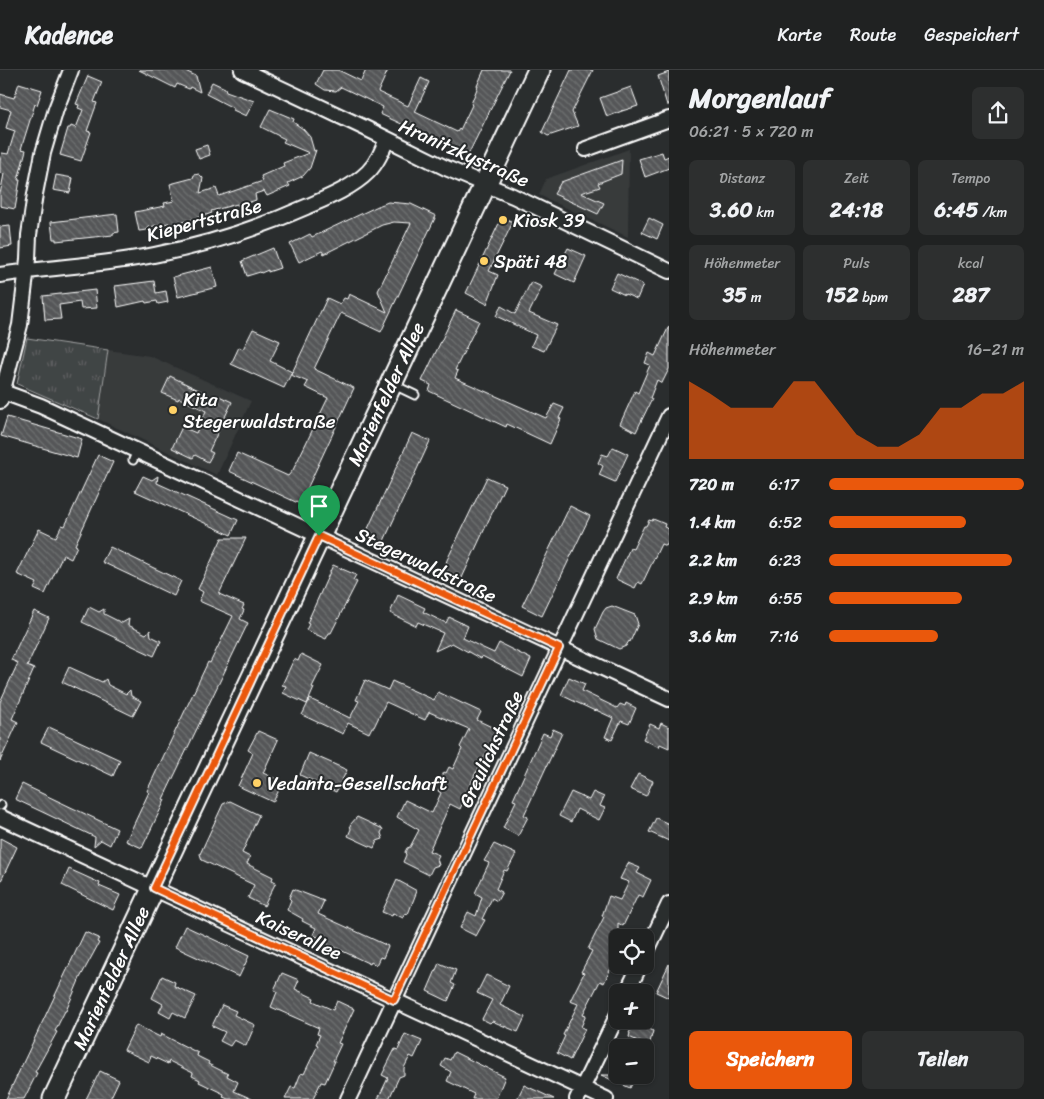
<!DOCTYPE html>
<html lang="de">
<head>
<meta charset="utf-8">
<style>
	:root { --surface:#202222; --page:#2d2f2f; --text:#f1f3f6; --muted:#a2a4a5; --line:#3d3f40; --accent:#ea580c }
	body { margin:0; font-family:Sriracha,sans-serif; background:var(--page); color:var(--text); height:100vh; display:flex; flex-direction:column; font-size:19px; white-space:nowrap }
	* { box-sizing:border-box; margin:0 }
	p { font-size:16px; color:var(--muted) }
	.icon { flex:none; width:28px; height:28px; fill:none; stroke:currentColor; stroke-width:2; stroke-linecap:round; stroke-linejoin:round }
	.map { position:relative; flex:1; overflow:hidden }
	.panel { display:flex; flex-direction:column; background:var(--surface); width:375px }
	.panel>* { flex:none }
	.tools { position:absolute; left:609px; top:859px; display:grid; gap:10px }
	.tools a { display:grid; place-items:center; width:45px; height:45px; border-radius:8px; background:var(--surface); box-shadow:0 1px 4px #0004,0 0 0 1px var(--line); font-size:25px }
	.pin { position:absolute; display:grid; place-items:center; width:42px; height:42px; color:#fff; margin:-51px -21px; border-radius:50% 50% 50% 0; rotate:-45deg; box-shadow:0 0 5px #0007 }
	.pin .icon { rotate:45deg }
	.round { display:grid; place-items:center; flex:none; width:52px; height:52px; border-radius:8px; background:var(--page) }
	.head { display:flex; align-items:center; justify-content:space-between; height:85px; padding:0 20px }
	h1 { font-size:28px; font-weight:700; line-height:38px }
	.stats { display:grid; grid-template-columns:repeat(3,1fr); gap:8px; height:85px; padding:5px 20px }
	.stats div { display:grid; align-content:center; border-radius:8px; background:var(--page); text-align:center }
	.stats b { font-size:21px; font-weight:700 }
	.stats small { font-size:14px; font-weight:400 }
	.stats p { font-size:14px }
	.chart { height:140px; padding:10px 20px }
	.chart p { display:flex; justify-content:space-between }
	.chart svg { width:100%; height:90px; margin-top:5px; fill:var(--accent); opacity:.7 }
	.action { display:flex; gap:10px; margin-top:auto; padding:10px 20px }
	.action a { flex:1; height:58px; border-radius:8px; background:var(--accent); color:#fff; font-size:20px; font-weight:700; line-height:58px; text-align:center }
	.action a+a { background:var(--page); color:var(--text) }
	ul { padding:0 20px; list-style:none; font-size:16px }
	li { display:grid; grid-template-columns:80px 60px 1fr; align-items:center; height:38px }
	li i { height:12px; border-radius:6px; background:var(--accent) }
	header { display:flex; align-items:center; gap:30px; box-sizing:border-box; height:70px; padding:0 25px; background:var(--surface); border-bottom:1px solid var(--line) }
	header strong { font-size:24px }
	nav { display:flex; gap:28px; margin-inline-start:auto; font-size:18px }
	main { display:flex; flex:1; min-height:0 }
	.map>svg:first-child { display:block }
	.built { fill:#373a3b }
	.park { fill:url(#park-tufts); stroke:#a0a2a2 }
	.building { fill:url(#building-back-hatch); stroke:#fff }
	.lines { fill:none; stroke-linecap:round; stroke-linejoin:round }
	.lane-casing { stroke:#fff; stroke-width:11 }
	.street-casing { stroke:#fff; stroke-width:18 }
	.primary-casing { stroke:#fff; stroke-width:25 }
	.lane { stroke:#2a2d2e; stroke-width:7 }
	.street { stroke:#2a2d2e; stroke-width:14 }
	.primary { stroke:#2a2d2e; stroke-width:21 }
	.route-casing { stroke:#fff; stroke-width:10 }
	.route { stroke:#ea580c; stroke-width:6 }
	.poi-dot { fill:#ffd166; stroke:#2a2d2e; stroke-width:2 }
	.labels { text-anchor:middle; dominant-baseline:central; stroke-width:4; stroke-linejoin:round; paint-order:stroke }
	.street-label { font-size:19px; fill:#fff; stroke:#2a2d2e }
	.poi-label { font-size:19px; fill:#fff; stroke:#2a2d2e; text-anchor:start }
</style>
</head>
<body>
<header>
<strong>Kadence</strong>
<nav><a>Karte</a><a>Route</a><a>Gespeichert</a></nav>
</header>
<main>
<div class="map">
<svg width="669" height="1029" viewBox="0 0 669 1029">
	<defs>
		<pattern id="park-tufts" width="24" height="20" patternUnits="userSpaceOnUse" patternTransform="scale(1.25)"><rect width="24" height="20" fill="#414445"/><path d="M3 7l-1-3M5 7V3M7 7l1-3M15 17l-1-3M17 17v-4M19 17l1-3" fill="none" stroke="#5e6061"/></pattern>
		<pattern id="building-back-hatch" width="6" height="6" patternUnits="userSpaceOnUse" patternTransform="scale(1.25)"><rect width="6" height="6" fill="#555758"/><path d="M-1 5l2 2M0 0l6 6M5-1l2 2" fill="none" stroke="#6e7071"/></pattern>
	</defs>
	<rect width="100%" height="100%" fill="#2a2d2e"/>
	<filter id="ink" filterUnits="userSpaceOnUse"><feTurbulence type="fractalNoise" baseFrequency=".02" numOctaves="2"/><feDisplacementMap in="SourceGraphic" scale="10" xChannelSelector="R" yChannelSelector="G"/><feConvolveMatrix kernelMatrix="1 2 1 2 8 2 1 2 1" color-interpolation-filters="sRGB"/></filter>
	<g filter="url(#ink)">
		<path class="built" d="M 629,79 L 628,167 L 539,125 L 546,109 Z
			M 108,280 L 150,286 L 251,331 L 217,405 L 98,349 Z"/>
		<path class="park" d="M 27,268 L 108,280 L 98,349 L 17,314 Z"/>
		<path class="building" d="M 139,0 L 183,0 L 196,6 L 200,22 L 190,17 L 189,19 L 177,14 L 175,18 Z
			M 323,0 L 338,0 L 361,11 L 366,0 L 388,0 L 378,22 L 408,36 L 421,8 L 429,12 L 415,42 L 457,62 L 459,59 L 460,60 L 472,35 L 471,34 L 478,16 L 477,16 L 484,0 L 510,0 L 468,85 L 439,72 L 438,73 L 420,65 L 421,63 L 380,44 L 383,37 L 341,17 L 336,21 L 325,20 L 316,14 Z
			M 571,0 L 593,0 L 572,42 L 578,56 L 548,66 L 542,62 Z
			M 669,2 L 669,35 L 667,35 L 658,6 Z
			M 88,6 L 102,12 L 94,32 L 97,33 L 87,61 L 91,62 L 81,91 L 60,85 L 68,58 L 70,58 L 71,56 L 76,58 L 83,40 L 78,38 L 79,35 L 76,34 Z
			M 212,12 L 225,18 L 226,21 L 254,31 L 246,46 L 233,40 L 233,38 L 206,24 Z
			M 19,13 L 42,20 L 37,35 L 35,34 L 21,79 L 26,80 L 18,110 L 20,110 L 15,139 L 0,136 L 0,124 L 4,104 L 0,103 L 0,91 L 2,83 L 8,84 L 15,61 L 6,58 L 11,40 L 0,37 L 0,24 L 14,28 Z
			M 631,17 L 638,36 L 622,41 L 622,40 L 622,41 L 607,47 L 600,28 Z
			M 270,39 L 294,49 L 293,52 L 303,59 L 310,67 L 314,81 L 316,80 L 310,98 L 303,106 L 288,113 L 290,116 L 267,126 L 264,121 L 255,124 L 256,130 L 238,136 L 237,134 L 211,141 L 212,143 L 188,151 L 169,155 L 169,153 L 149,157 L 147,160 L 139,161 L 135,142 L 165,136 L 164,133 L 174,131 L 170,114 L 193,108 L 194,105 L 199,104 L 203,108 L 200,123 L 216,118 L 219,126 L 263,111 L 261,106 L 284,96 L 283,93 L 309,83 L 283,72 L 285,69 L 261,57 Z
			M 207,75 L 210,85 L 199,89 L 195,79 Z
			M 662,82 L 664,88 L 669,86 L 669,98 L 645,107 L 639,89 Z
			M 622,90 L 621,104 L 598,113 L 600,117 L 581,123 L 604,133 L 598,144 L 554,124 L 561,112 Z
			M 56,105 L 73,108 L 70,123 L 53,120 Z
			M 388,132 L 411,134 L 436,146 L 381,262 L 341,243 L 314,299 L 354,318 L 300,434 L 229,401 L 237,383 L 288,406 L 293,400 L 328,328 L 305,317 L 308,312 L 291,305 L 327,228 L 340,234 L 344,228 L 347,229 L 349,224 L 387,242 L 378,221 L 411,153 L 394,152 L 382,155 L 324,184 L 322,181 L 299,192 L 290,174 L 310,164 L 312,167 L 378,136 Z
			M 117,144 L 119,162 L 113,163 L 113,165 L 56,171 L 56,169 L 53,169 L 51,152 Z
			M 502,147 L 513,152 L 489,201 L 498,205 L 487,234 L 466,223 Z
			M 649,148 L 663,155 L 657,169 L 642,162 Z
			M 10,156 L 12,176 L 0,178 L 0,157 Z
			M 273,178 L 280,198 L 268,202 L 268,200 L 261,203 L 260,202 L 247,206 L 242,191 Z
			M 568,178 L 586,186 L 574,213 L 555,204 Z
			M 212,197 L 217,217 L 178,227 L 173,207 Z
			M 617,203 L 643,215 L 637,229 L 625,224 L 625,225 L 610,218 Z
			M 154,211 L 156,223 L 166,221 L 168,232 L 158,234 L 157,231 L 146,233 L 145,231 L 118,237 L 115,216 Z
			M 531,212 L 542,217 L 529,243 L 557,255 L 544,281 L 531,276 L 536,265 L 496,246 L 501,236 L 515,244 Z
			M 95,220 L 97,238 L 81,239 L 80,232 L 59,235 L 61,249 L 45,250 L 43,226 Z
			M 456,240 L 479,251 L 455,300 L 458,301 L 455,308 L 546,348 L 554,334 L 564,338 L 559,348 L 561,349 L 550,374 L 507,354 L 506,357 L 429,321 L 431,315 L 422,311 Z
			M 669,256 L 669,299 L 662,313 L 657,310 L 650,328 L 652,329 L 636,362 L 620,354 L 635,321 L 638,323 L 650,295 L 645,293 L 649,283 L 655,286 Z
			M 253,259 L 280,271 L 270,291 L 292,302 L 284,318 L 231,294 L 239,277 L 243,279 Z
			M 170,306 L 215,328 L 217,325 L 232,332 L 209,381 L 213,383 L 208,392 L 195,385 L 193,388 L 172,378 L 182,357 L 196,363 L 206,341 L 179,328 L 178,330 L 162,323 Z
			M 7,347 L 82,369 L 77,388 L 1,366 Z
			M 412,363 L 430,371 L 383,473 L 366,463 Z
			M 613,377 L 628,384 L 615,412 L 599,405 L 603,396 L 598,393 L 602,384 L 608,386 Z
			M 98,385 L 113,392 L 75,475 L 77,476 L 71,489 L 63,485 L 45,524 L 34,519 L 37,513 L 17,504 L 39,459 L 56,467 L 62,455 L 65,456 Z
			M 143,406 L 152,410 L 158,406 L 157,413 L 238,450 L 231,465 L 135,421 Z
			M 487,407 L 505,415 L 461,510 L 444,500 L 447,490 Z
			M 570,436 L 590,446 L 542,546 L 522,536 Z
			M 653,449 L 665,454 L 664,457 L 669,459 L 669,471 L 666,476 L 661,474 L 642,514 L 638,512 L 635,518 L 616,509 L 630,478 L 633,479 L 644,456 L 646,456 L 649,450 L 652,451 Z
			M 222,468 L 246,468 L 219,524 L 244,535 L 242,539 L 244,540 L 240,549 L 248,553 L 163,729 L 165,730 L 142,778 L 126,771 L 149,722 L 147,721 L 208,592 L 210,593 L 233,546 L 199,531 L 203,522 L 198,519 Z
			M 110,477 L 181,511 L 174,526 L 102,492 Z
			M 333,495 L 356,505 L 353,510 L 357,512 L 331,563 L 329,563 L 326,569 L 306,560 L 309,554 L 307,553 Z
			M 398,525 L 425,538 L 423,542 L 446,553 L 449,547 L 468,556 L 463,568 L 483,578 L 494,583 L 499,573 L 531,589 L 523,607 L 482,586 L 481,589 L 452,573 L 435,581 L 443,563 L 418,552 L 416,556 L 390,543 Z
			M 612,536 L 635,545 L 638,554 L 630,572 L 629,571 L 626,576 L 619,579 L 598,569 L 595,559 L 603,542 L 606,538 Z
			M 89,537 L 99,542 L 104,539 L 104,544 L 122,553 L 129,549 L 128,555 L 146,564 L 150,560 L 151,566 L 161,571 L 154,586 L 82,552 Z
			M 34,541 L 49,548 L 27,596 L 34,599 L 12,649 L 18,652 L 0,691 L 0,632 L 18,593 L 11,590 Z
			M 301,584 L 323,595 L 312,617 L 314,618 L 307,634 L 283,623 L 286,616 L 282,615 L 294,589 L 298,591 Z
			M 69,597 L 102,612 L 106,609 L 108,615 L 126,624 L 130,620 L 131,626 L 141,631 L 133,646 L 62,612 Z
			M 569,607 L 585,614 L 582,621 L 617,638 L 620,634 L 625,636 L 626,633 L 636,638 L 629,654 L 621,651 L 612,670 L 605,667 L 613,648 L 596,640 L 595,641 L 561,625 Z
			M 365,610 L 388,620 L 392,611 L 434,630 L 438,622 L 481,642 L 477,650 L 498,660 L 477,702 L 476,702 L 460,739 L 450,734 L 429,781 L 439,785 L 437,789 L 439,795 L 433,797 L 429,805 L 403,792 L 406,785 L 405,782 L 407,778 L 410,777 L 419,760 L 397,747 L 405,730 L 432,743 L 441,723 L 438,721 L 441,714 L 439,713 L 444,702 L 446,703 L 449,697 L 453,699 L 462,679 L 460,677 L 469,659 L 429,642 L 425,650 L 386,632 L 374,657 L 372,657 L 369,663 L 348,653 L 343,664 L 302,645 L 310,629 L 350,648 L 359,631 L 356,630 Z
			M 661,653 L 669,657 L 669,678 L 660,674 L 659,677 L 643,669 L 650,654 L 659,658 Z
			M 49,657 L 120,690 L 113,706 L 41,672 Z
			M 553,659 L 562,663 L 524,745 L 528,747 L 518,766 L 503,758 L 516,731 L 513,730 L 543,663 L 550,666 Z
			M 258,661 L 278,670 L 263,703 L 276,709 L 273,717 L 279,720 L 273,732 L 238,716 L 253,683 L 248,680 Z
			M 309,683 L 347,700 L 336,722 L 300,705 Z
			M 638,704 L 653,711 L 646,726 L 630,719 Z
			M 22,714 L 117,759 L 110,775 L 101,770 L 94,776 L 95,767 L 15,729 Z
			M 571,722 L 589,730 L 593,722 L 604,727 L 600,736 L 605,738 L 599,750 L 577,739 L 571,752 L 559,746 Z
			M 230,731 L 259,745 L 242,783 L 250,787 L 247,794 L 273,807 L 272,810 L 276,812 L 264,836 L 248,828 L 254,815 L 202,790 L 200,784 L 223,734 Z
			M 357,747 L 383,759 L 381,763 L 383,769 L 377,771 L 374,778 L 348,766 L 351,759 L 350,755 Z
			M 656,748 L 669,754 L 669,771 L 649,762 Z
			M 0,768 L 17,777 L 0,813 Z
			M 494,774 L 516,784 L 507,801 L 504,800 L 496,819 L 502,822 L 497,831 L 492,828 L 482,849 L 485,850 L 476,866 L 460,858 L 468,842 L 476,846 L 482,827 L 475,823 L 489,793 L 484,791 Z
			M 628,793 L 640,798 L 637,803 L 651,810 L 643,827 L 638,825 L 623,856 L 618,853 L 618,883 L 604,913 L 600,911 L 583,944 L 586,945 L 581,957 L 585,959 L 570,990 L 557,983 L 565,966 L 563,965 L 578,934 L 570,931 L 584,903 L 581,902 L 592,881 L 588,879 L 604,847 L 602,846 L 609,826 L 620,830 L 629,812 L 620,809 Z
			M 69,799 L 100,813 L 99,816 L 120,825 L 113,840 L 62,815 Z
			M 397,810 L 417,821 L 408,844 L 405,843 L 403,848 L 393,843 L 392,846 L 382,842 Z
			M 293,819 L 324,831 L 318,844 L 388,876 L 383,888 L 380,887 L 376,895 L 371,892 L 370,894 L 317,869 L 318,867 L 313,865 L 316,858 L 302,851 L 303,849 L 287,840 L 291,830 L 289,828 Z
			M 185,856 L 249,886 L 239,907 L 175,877 Z
			M 85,862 L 99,868 L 97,872 L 99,873 L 80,908 L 66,941 L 65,941 L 55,961 L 57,962 L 35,1002 L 37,1003 L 24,1029 L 6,1029 Z
			M 439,893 L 456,900 L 451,913 L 455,915 L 448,931 L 427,921 Z
			M 669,894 L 669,928 L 656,922 Z
			M 282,903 L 299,910 L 295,919 L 314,928 L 313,931 L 333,940 L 337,931 L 354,939 L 338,973 L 341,974 L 333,991 L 335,991 L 325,1013 L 321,1012 L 313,1029 L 285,1029 L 291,1017 L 295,1018 L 301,1003 L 304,1004 L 318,975 L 316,974 L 320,965 L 317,964 L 319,958 L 271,937 L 277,922 L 274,920 Z
			M 486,905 L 509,916 L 500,935 L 525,947 L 518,962 L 492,951 L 490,953 L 482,949 L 492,930 L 477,923 Z
			M 162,906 L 175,912 L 174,916 L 196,926 L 185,948 L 173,942 L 170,948 L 159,942 L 163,934 L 152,928 Z
			M 222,935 L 236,941 L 234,945 L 255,955 L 246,976 L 234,970 L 230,976 L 220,971 L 225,962 L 212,956 Z
			M 636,950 L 648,950 L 644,956 L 653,961 L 649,976 L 629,967 L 630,963 L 629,963 Z
			M 136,955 L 160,967 L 161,964 L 198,983 L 197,986 L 209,992 L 208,994 L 228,1004 L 227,1006 L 238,1012 L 234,1021 L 252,1029 L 228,1029 L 223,1027 L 224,1024 L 199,1012 L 200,1010 L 192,1006 L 193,1003 L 169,991 L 168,994 L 151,986 L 149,992 L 124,980 Z
			M 405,964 L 422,971 L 414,988 L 410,986 L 404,998 L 404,1005 L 399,1007 L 389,1029 L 378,1029 L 388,1008 L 382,1005 L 395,979 L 398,980 Z
			M 454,982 L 505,1007 L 496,1029 L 472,1029 L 474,1024 L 447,1011 L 451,1002 L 441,996 L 445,988 L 450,990 Z
			M 100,1001 L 119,1010 L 110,1029 L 86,1029 Z
			M 601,1005 L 636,1005 L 630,1018 Z
			M 524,1015 L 554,1029 L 517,1029 Z"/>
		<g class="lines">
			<g class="lane-casing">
				<path id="lane" d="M 394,315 L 415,325
					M 133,390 L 137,381
					M 0,736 L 1,735"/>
			</g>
			<g class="street-casing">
				<path id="street" d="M 242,0 L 365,58 L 446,98 L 513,126 L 669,201
					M 586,79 L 669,49
					M 0,205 C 51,197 103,195 154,185 C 206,175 257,159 306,137 C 327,128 352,118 368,102 C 377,93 382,81 387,69
					M 3,322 L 41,336 L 669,629
					M 0,331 L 20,255 L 28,189 L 29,165 L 35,124 L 43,83 L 56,39 L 71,0
					M 0,747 L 606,1029
					M 645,885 L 669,834
					M 627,922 L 640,895
					M 348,1029 L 669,346
					M 577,1029 L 618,944"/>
			</g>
			<g class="primary-casing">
				<path id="primary" d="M 54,1029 L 539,0"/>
			</g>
			<use href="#lane" class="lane"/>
			<use href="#street" class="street"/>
			<use href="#primary" class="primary"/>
		</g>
	</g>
	<g class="lines" filter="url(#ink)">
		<g class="route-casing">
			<path id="route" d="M 319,466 L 559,578 L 394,930 L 154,818 Z"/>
		</g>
		<use href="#route" class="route"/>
	</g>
	<g class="poi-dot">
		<circle cx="503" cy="150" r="5"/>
		<circle cx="484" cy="191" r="5"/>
		<circle cx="173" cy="340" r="5"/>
		<circle cx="257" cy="713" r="5"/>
	</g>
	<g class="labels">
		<g class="street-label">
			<text transform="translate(464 83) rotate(24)">Hranitzkystraße</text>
			<text transform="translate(204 150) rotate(-15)">Kiepertstraße</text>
			<text transform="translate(386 324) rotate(-65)">Marienfelder Allee</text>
			<text transform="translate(426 495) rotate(25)">Stegerwaldstraße</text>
			<text transform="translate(491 679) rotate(-65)">Greulichstraße</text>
			<text transform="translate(299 865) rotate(25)">Kaiserallee</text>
			<text transform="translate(111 908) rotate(-65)">Marienfelder Allee</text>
		</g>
		<g class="poi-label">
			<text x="513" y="150">Kiosk 39</text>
			<text x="494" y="191">Späti 48</text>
			<text x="183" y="329">Kita<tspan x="183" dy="22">Stegerwaldstraße</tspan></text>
			<text x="267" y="713">Vedanta-Gesellschaft</text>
		</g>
	</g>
</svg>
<div class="tools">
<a><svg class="icon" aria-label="locate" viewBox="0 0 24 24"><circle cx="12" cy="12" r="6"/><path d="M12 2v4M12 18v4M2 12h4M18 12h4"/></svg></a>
<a>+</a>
<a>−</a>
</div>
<div class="pin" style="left:319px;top:466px;background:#1e9e55"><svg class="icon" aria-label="arrive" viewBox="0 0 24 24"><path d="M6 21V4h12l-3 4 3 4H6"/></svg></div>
</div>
<section class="panel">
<div class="head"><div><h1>Morgenlauf</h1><p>06:21 · 5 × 720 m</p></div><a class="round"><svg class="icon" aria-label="share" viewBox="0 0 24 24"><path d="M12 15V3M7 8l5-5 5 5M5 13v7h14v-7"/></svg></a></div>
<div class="stats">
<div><p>Distanz</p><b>3.60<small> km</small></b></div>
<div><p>Zeit</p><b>24:18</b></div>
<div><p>Tempo</p><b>6:45<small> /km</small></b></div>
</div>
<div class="stats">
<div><p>Höhenmeter</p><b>35<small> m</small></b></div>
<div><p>Puls</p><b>152<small> bpm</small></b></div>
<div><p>kcal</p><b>287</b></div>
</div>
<div class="chart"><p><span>Höhenmeter</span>16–21 m</p>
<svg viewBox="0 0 160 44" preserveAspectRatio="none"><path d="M0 44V6L10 12L20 19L30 19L40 19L50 6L60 6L70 19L80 32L90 38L100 38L110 32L120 19L130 19L140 12L150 12L160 6V44z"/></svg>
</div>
<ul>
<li><b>720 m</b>6:17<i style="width:100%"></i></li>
<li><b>1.4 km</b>6:52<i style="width:70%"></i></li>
<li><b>2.2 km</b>6:23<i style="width:94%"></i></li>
<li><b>2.9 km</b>6:55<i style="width:68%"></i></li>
<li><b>3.6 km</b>7:16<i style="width:56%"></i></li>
</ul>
<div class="action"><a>Speichern</a><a>Teilen</a></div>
</section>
</main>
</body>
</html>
